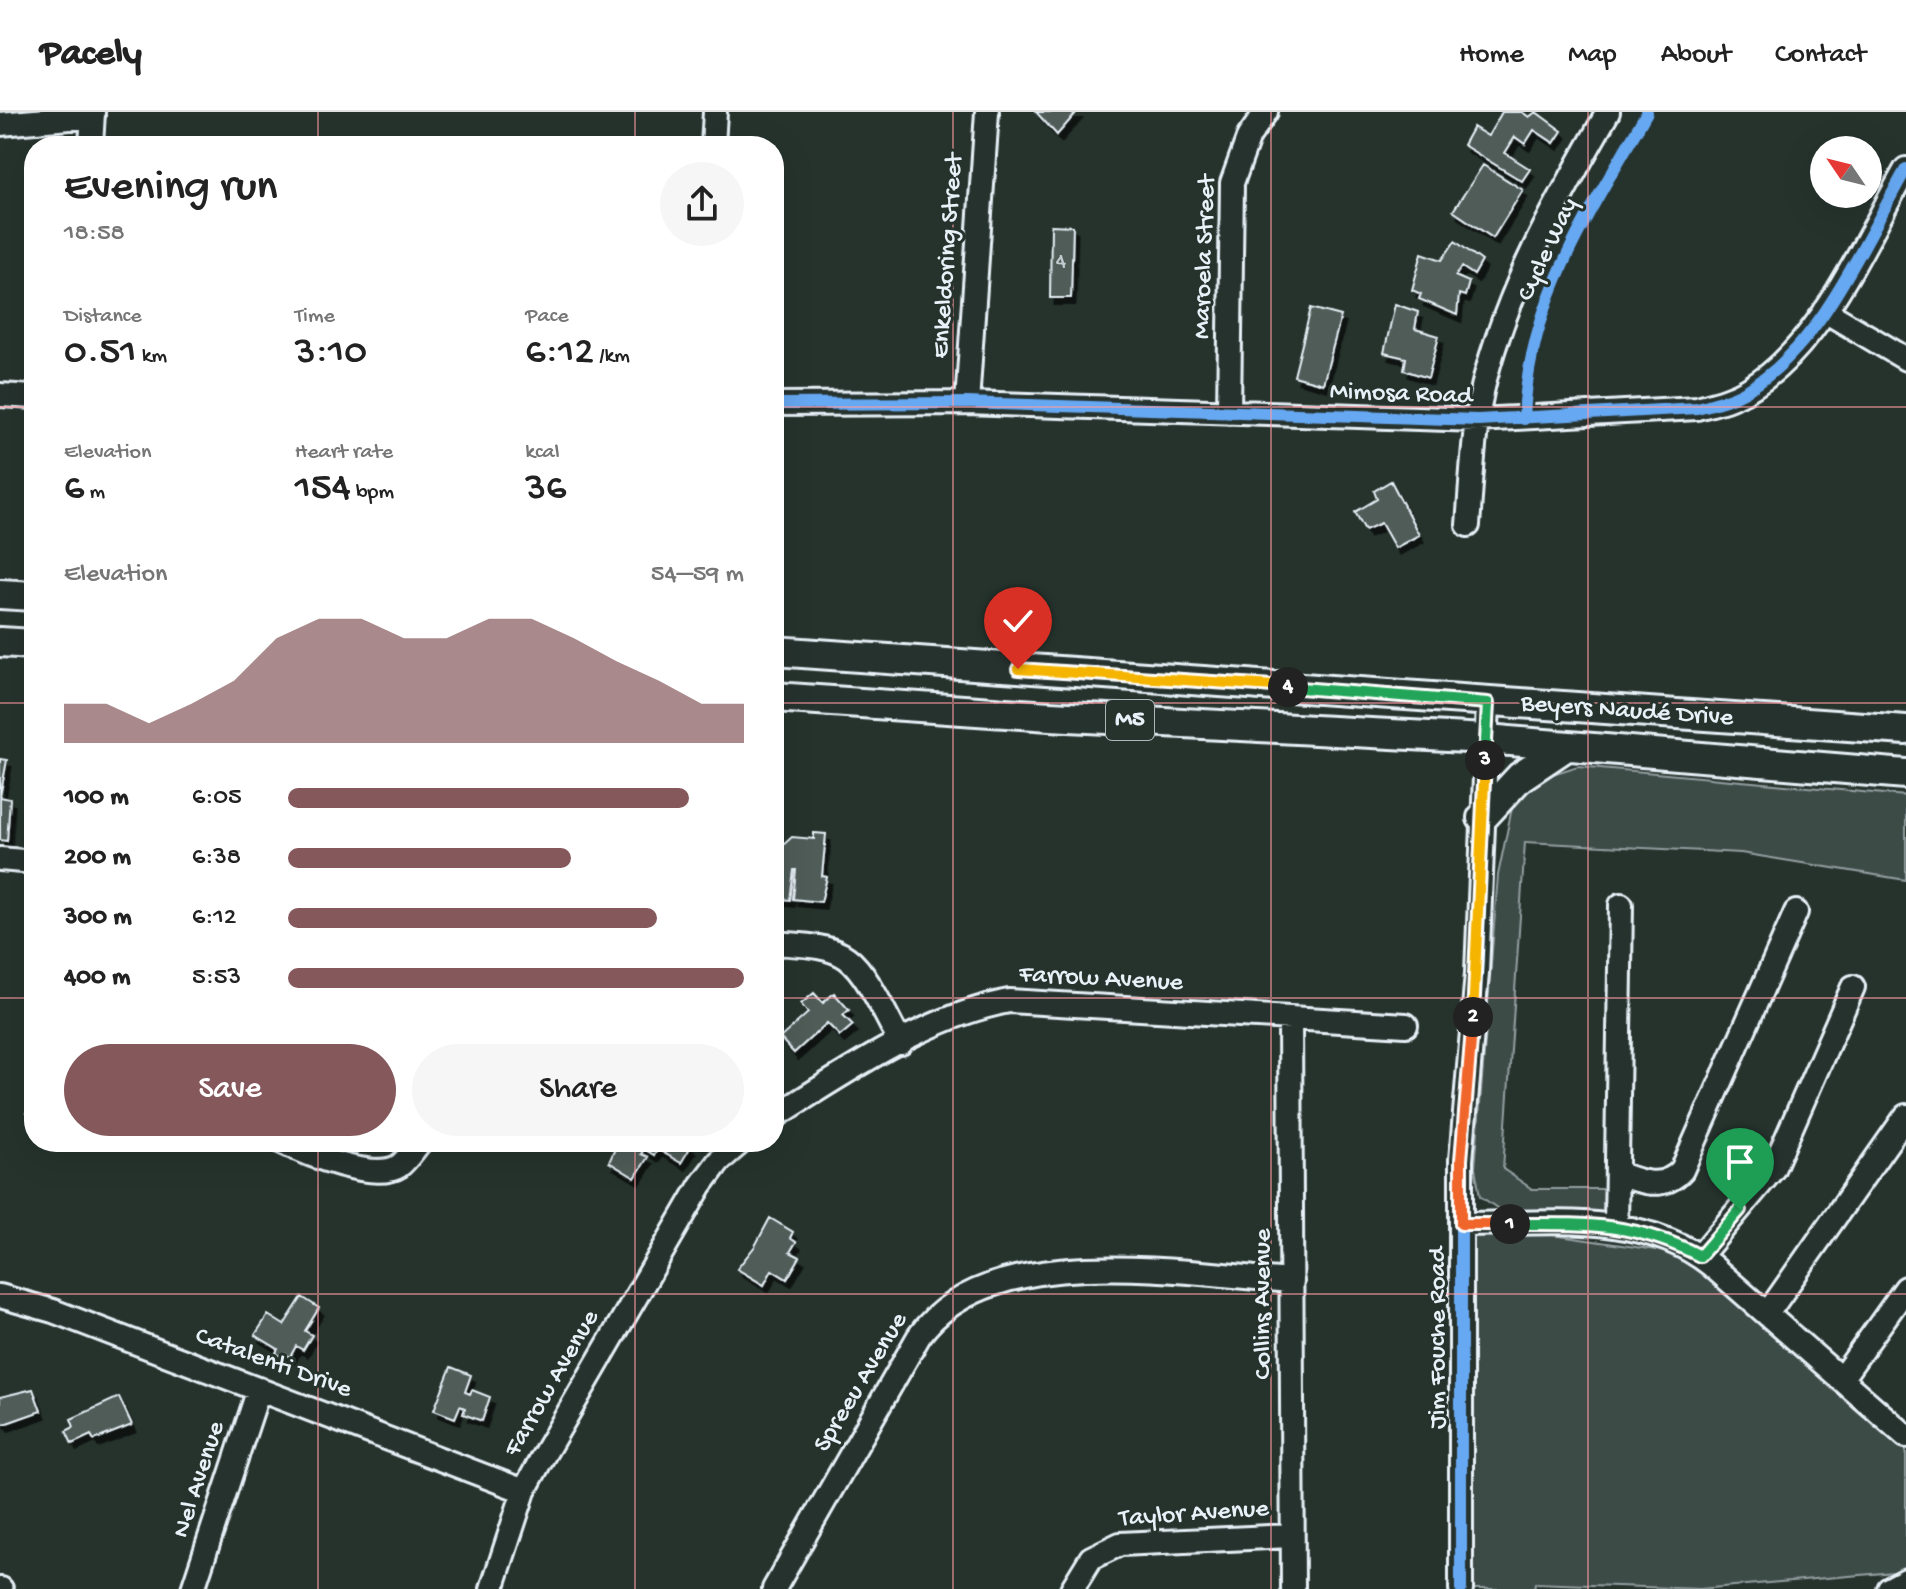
<!DOCTYPE html>
<html lang="en">
<head>
<meta charset="utf-8">
<style>
	:root { --surface:#fff; --page:#f6f6f6; --text:#222; --muted:#767676; --line:#e0e0e0; --accent:#85585c }
	body { margin:0; font-family:"Gochi Hand",sans-serif; background:var(--page); color:var(--text); height:100vh; display:flex; flex-direction:column; font-size:30px; white-space:nowrap }
	* { box-sizing:border-box; margin:0 }
	p { font-size:26px; color:var(--muted) }
	.icon { flex:none; width:44px; height:44px; fill:none; stroke:currentColor; stroke-width:2; stroke-linecap:round; stroke-linejoin:round }
	.map { position:relative; flex:1; overflow:hidden }
	.panel { position:absolute; left:24px; top:24px; width:760px; height:1016px; display:flex; flex-direction:column; background:var(--surface); border-radius:32px; box-shadow:0 8px 32px #0002 }
	.panel>* { flex:none }
	.needle { width:52px; rotate:305deg }
	.buttons { position:absolute; left:1810px; top:24px; display:grid; gap:16px }
	.buttons a { display:grid; place-items:center; width:72px; height:72px; border-radius:50%; background:var(--surface); box-shadow:0 8px 32px #0002; font-size:40px }
	.pin { position:absolute; display:grid; place-items:center; width:68px; height:68px; color:#fff; margin:-82px -34px; border-radius:50% 50% 50% 0; rotate:-45deg; box-shadow:0 0 8px #0007 }
	.pin .icon { rotate:45deg }
	.km { position:absolute; width:40px; height:40px; margin:-20px; border-radius:50%; background:#222; color:#fff; font-size:22px; line-height:40px; text-align:center }
	.round { display:grid; place-items:center; flex:none; width:84px; height:84px; border-radius:42px; background:var(--page) }
	.summary { display:flex; align-items:center; justify-content:space-between; height:136px; padding:0 40px }
	h1 { font-size:44px; font-weight:600; line-height:60px }
	.metrics { display:grid; grid-template-columns:repeat(3,1fr); gap:12px; height:136px; padding:8px 40px }
	.metrics div { display:grid; align-content:center }
	.metrics b { font-size:40px; font-weight:600 }
	.metrics small { font-size:22px; font-weight:400 }
	.metrics p { font-size:22px }
	.chart { height:224px; padding:16px 40px }
	.chart p { display:flex; justify-content:space-between }
	.chart svg { width:100%; height:144px; margin-top:8px; fill:var(--accent); opacity:.7 }
	.button { display:flex; gap:16px; margin-top:auto; padding:16px 40px }
	.button a { flex:1; height:92px; border-radius:48px; background:var(--accent); color:#fff; font-size:32px; font-weight:600; line-height:92px; text-align:center }
	.button a+a { background:var(--page); color:var(--text) }
	ul { padding:0 40px; list-style:none; font-size:26px }
	li { display:grid; grid-template-columns:128px 96px 1fr; align-items:center; height:60px }
	li i { height:20px; border-radius:10px; background:var(--accent) }
	header { display:flex; align-items:center; gap:48px; box-sizing:border-box; height:112px; padding:0 40px; background:var(--surface); border-bottom:2px solid var(--line) }
	header strong { font-size:38px }
	nav { display:flex; gap:44px; margin-inline-start:auto; font-size:28px }
	.map>svg:first-child { display:block }
	.green { fill:#3e4b47; stroke:#939ea0; stroke-width:2 }
	.building { fill:#505c59; stroke:#e8f1f8; stroke-width:2; filter:url(#shadow) }
	.lines { fill:none; stroke-linecap:round; stroke-linejoin:round }
	.minor-casing { stroke:#e8f1f8; stroke-width:28 }
	.major-casing { stroke:#e8f1f8; stroke-width:34 }
	.minor { stroke:#26332d; stroke-width:22 }
	.major { stroke:#26332d; stroke-width:28 }
	.cycleway-casing { stroke:#26332d; stroke-width:17 }
	.cycleway { stroke:#66a8f1; stroke-width:12 }
	.split-1-casing { stroke:#fff; stroke-width:16 }
	.split-2-casing { stroke:#fff; stroke-width:16 }
	.split-3-casing { stroke:#fff; stroke-width:16 }
	.split-4-casing { stroke:#fff; stroke-width:16 }
	.split-5-casing { stroke:#fff; stroke-width:16 }
	.split-1 { stroke:#22a559; stroke-width:10 }
	.split-2 { stroke:#f0652b; stroke-width:10 }
	.split-3 { stroke:#f5b400; stroke-width:10 }
	.split-4 { stroke:#22a559; stroke-width:10 }
	.split-5 { stroke:#f5b400; stroke-width:10 }
	.grid { fill:none; stroke:#ff9aa2; stroke-width:2; stroke-opacity:0.55 }
	.labels { text-anchor:middle; dominant-baseline:central; stroke-width:6; stroke-linejoin:round; paint-order:stroke }
	.number-label { font-size:22px; fill:#c2ccd0 }
	.shield { fill:#26332d; stroke:#aeb8bb; stroke-width:2 }
	.shield-label { font-size:24px; font-weight:bold; fill:#e8f1f8 }
	.street-label { font-size:26px; fill:#e8f1f8; stroke:#26332d }
</style>
</head>
<body>
<header>
<strong>Pacely</strong>
<nav><a>Home</a><a>Map</a><a>About</a><a>Contact</a></nav>
</header>
<div class="map">
<svg width="1906" height="1477" viewBox="0 0 1906 1477">
	<defs>
		<filter id="shadow"><feDropShadow dx="4.5" dy="7" stdDeviation="0" flood-color="#0009"/></filter>
	</defs>
	<rect width="100%" height="100%" fill="#26332d"/>
	<filter id="ink" filterUnits="userSpaceOnUse"><feTurbulence type="fractalNoise" baseFrequency=".0125" numOctaves="2"/><feDisplacementMap in="SourceGraphic" scale="16" xChannelSelector="R" yChannelSelector="G"/><feConvolveMatrix kernelMatrix="1 2 1 2 8 2 1 2 1" color-interpolation-filters="sRGB"/></filter>
	<g filter="url(#ink)">
		<path class="green" d="M 1578,654 L 1906,684 L 1906,768 L 1741,741 L 1525,730 L 1503,1057 L 1532,1077 L 1604,1077 L 1604,1102 L 1504,1101 L 1480,1084 L 1475,1056 L 1498,763 L 1512,696 L 1534,668 Z
			M 1463,1110 L 1711,1146 L 1906,1316 L 1906,1459 L 1700,1477 L 1535,1471 L 1534,1477 L 1461,1477 Z"/>
		<path class="building" d="M 1036,0 L 1077,0 L 1057,23 Z
			M 1502,0 L 1522,0 L 1529,5 L 1536,0 L 1562,19 L 1554,31 L 1534,18 L 1525,32 L 1515,25 L 1505,41 L 1530,57 L 1522,69 L 1463,33 L 1473,15 L 1488,24 Z
			M 1483,53 L 1523,78 L 1493,126 L 1453,99 Z
			M 1051,113 L 1073,114 L 1071,186 L 1050,186 Z
			M 1455,129 L 1482,149 L 1474,163 L 1462,155 L 1455,164 L 1469,170 L 1465,184 L 1459,182 L 1457,203 L 1419,187 L 1421,182 L 1412,178 L 1422,141 L 1442,148 Z
			M 1395,192 L 1418,200 L 1415,217 L 1439,224 L 1428,266 L 1404,258 L 1406,246 L 1384,241 Z
			M 1311,196 L 1341,204 L 1323,272 L 1294,264 Z
			M 1391,369 L 1419,423 L 1395,436 L 1381,411 L 1365,418 L 1355,400 L 1377,387 L 1374,379 Z
			M 0,647 L 7,648 L 0,685 L 10,687 L 7,729 L 0,728 Z
			M 814,721 L 826,722 L 822,764 L 827,765 L 821,790 L 793,787 L 796,758 L 794,758 L 790,788 L 774,786 L 774,734 L 781,735 L 792,725 L 814,727 Z
			M 814,881 L 823,891 L 834,881 L 849,898 L 843,903 L 853,913 L 840,924 L 827,911 L 794,941 L 780,926 L 808,901 L 801,892 Z
			M 34,990 L 34,1006 L 26,1001 Z
			M 618,1030 L 684,1030 L 691,1034 L 681,1051 L 657,1037 L 654,1043 L 644,1037 L 641,1042 L 648,1045 L 635,1066 L 609,1050 Z
			M 770,1106 L 793,1120 L 790,1126 L 796,1130 L 790,1140 L 800,1145 L 787,1167 L 772,1158 L 764,1173 L 737,1157 L 755,1134 Z
			M 302,1185 L 319,1196 L 305,1219 L 312,1223 L 303,1238 L 296,1234 L 290,1245 L 285,1242 L 283,1246 L 276,1241 L 278,1237 L 255,1223 L 268,1203 L 284,1213 Z
			M 451,1255 L 471,1263 L 465,1280 L 470,1282 L 472,1278 L 490,1285 L 482,1309 L 463,1302 L 465,1296 L 460,1294 L 455,1306 L 434,1298 Z
			M 33,1277 L 41,1299 L 4,1312 L 0,1307 L 0,1285 Z
			M 119,1285 L 132,1313 L 94,1328 L 91,1323 L 72,1332 L 66,1319 L 74,1315 L 71,1307 Z"/>
		<g class="lines">
			<g class="minor-casing">
				<path id="minor" d="M 0,12 L 93,4
					M 91,34 L 93,0
					M 713,34 L 715,0
					M 1825,199 L 1906,247
					M 0,283 L 34,285
					M 967,291 L 987,0
					M 774,292 L 967,291 L 1478,308 L 1697,296 C 1716,291 1733,287 1749,277 C 1822,233 1865,128 1906,57
					M 1229,300 L 1232,71 L 1249,24 L 1266,0
					M 1468,413 C 1472,365 1473,314 1485,267 C 1511,168 1558,88 1608,0
					M 0,747 L 34,750
					M 774,831 C 797,833 828,832 847,846 C 868,861 888,909 901,931
					M 1290,906 L 1293,1477
					M 774,1005 C 847,960 924,905 1009,889 L 1406,913
					M 282,1030 C 306,1042 375,1070 399,1054 C 407,1048 413,1038 420,1030
					M 1617,1061 C 1640,1070 1663,1079 1682,1058 L 1796,800
					M 1461,1112 C 1543,1112 1642,1097 1711,1153 L 1906,1324
					M 1616,1114 L 1621,793
					M 1700,1144 L 1773,1057 L 1853,875
					M 0,1184 L 53,1199 L 524,1379
					M 1767,1202 L 1906,1004
					M 1841,1267 L 1906,1176
					M 0,1477 L 1,1477
					M 193,1477 L 259,1277
					M 492,1477 L 524,1379 L 542,1346 L 701,1073 L 719,1049 L 741,1030
					M 774,1477 L 919,1224 C 989,1125 1186,1162 1292,1169
					M 1072,1477 L 1091,1446 L 1120,1432 L 1291,1424
					M 1461,1477 L 1461,1048 L 1477,861 L 1488,591
					M 1889,1477 L 1906,1468"/>
			</g>
			<g class="major-casing">
				<path id="major" d="M 0,482 L 34,484
					M 0,530 L 34,532
					M 774,539 L 1906,618
					M 774,585 L 1050,604 L 1486,627 L 1906,662
					M 1482,706 L 1520,665 L 1565,635"/>
			</g>
			<use href="#minor" class="minor"/>
			<use href="#major" class="major"/>
			<g class="cycleway-casing">
				<path id="cycleway" d="M 774,292 L 967,291 L 1478,308 L 1697,296 C 1716,291 1733,287 1749,277 C 1822,233 1865,128 1906,57
					M 1524,307 C 1528,187 1590,101 1647,0
					M 1461,1477 L 1461,1048 L 1477,861 L 1488,591"/>
			</g>
			<use href="#cycleway" class="cycleway"/>
		</g>
	</g>
	<g class="lines" filter="url(#ink)">
		<g class="split-1-casing">
			<path id="split-1" d="M 1510,1112 C 1582,1112 1634,1109 1700,1144 L 1740,1098"/>
		</g>
		<g class="split-2-casing">
			<path id="split-2" d="M 1473,905 L 1461,1048 L 1461,1112 L 1510,1112"/>
		</g>
		<g class="split-3-casing">
			<path id="split-3" d="M 1473,905 L 1485,648"/>
		</g>
		<g class="split-4-casing">
			<path id="split-4" d="M 1288,575 L 1488,591 L 1485,648"/>
		</g>
		<g class="split-5-casing">
			<path id="split-5" d="M 1018,557 L 1288,575"/>
		</g>
		<use href="#split-1" class="split-1"/>
		<use href="#split-2" class="split-2"/>
		<use href="#split-3" class="split-3"/>
		<use href="#split-4" class="split-4"/>
		<use href="#split-5" class="split-5"/>
	</g>
	<path class="grid" d="M 318,0 L 318,34M 635,0 L 635,34M 953,0 L 953,1477M 1271,0 L 1271,1477M 1588,0 L 1588,1477M 0,295 L 34,295M 774,295 L 1906,295M 0,591 L 34,591M 774,591 L 1906,591M 0,886 L 34,886M 774,886 L 1906,886M 318,1030 L 318,1477M 635,1030 L 635,1477M 0,1182 L 1906,1182"/>
	<g class="labels">
		<g class="number-label">
			<text x="1061" y="150">4</text>
		</g>
		<rect class="shield" x="1106" y="588" width="48" height="40" rx="6"/>
		<g class="shield-label">
			<text x="1130" y="608">M5</text>
		</g>
		<g class="street-label">
			<text transform="translate(1549 138) rotate(-65)">Cycle Way</text>
			<text transform="translate(949 144) rotate(-86)">Enkeldoring Street</text>
			<text transform="translate(1206 145) rotate(-88)">Maroela Street</text>
			<text transform="translate(1401 283) rotate(2)">Mimosa Road</text>
			<text transform="translate(1627 600) rotate(4)">Beyers Naudé Drive</text>
			<text transform="translate(1101 868) rotate(3)">Farrow Avenue</text>
			<text transform="translate(1264 1192) rotate(-90)">Collins Avenue</text>
			<text transform="translate(1439 1226) rotate(-90)">Jim Fouche Road</text>
			<text transform="translate(273 1252) rotate(20)">Catalenti Drive</text>
			<text transform="translate(862 1271) rotate(-59)">Spreeu Avenue</text>
			<text transform="translate(553 1272) rotate(-60)">Farrow Avenue</text>
			<text transform="translate(200 1368) rotate(-72)">Nel Avenue</text>
			<text transform="translate(1194 1403) rotate(-4)">Taylor Avenue</text>
		</g>
	</g>
</svg>
<div class="buttons">
<a><svg class="needle" viewBox="-14 -14 28 28"><path d="M0-13l5 13h-10z" fill="#e53935"/><path d="M0 13l5-13h-10z" fill="#767676"/></svg></a>
</div>
<div class="pin" style="left:1740px;top:1098px;background:#1e9e55"><svg class="icon" aria-label="arrive" viewBox="0 0 24 24"><path d="M6 21V4h12l-3 4 3 4H6"/></svg></div>
<div class="pin" style="left:1018px;top:557px;background:#d93025"><svg class="icon" aria-label="check" viewBox="0 0 24 24"><path d="M5 12l5 5 9-10"/></svg></div>
<b class="km" style="left:1510px;top:1112px">1</b>
<b class="km" style="left:1473px;top:905px">2</b>
<b class="km" style="left:1485px;top:648px">3</b>
<b class="km" style="left:1288px;top:575px">4</b>
<section class="panel">
<div class="summary"><div><h1>Evening run</h1><p>18:58</p></div><a class="round"><svg class="icon" aria-label="share" viewBox="0 0 24 24"><path d="M12 15V3M7 8l5-5 5 5M5 13v7h14v-7"/></svg></a></div>
<div class="metrics">
<div><p>Distance</p><b>0.51<small> km</small></b></div>
<div><p>Time</p><b>3:10</b></div>
<div><p>Pace</p><b>6:12<small> /km</small></b></div>
</div>
<div class="metrics">
<div><p>Elevation</p><b>6<small> m</small></b></div>
<div><p>Heart rate</p><b>154<small> bpm</small></b></div>
<div><p>kcal</p><b>36</b></div>
</div>
<div class="chart"><p><span>Elevation</span>54–59 m</p>
<svg viewBox="0 0 160 44" preserveAspectRatio="none"><path d="M0 44V32L10 32L20 38L30 32L40 25L50 12L60 6L70 6L80 12L90 12L100 6L110 6L120 12L130 19L140 25L150 32L160 32V44z"/></svg>
</div>
<ul>
<li><b>100 m</b>6:05<i style="width:88%"></i></li>
<li><b>200 m</b>6:38<i style="width:62%"></i></li>
<li><b>300 m</b>6:12<i style="width:81%"></i></li>
<li><b>400 m</b>5:53<i style="width:100%"></i></li>
</ul>
<div class="button"><a>Save</a><a>Share</a></div>
</section>
</div>
</body>
</html>
